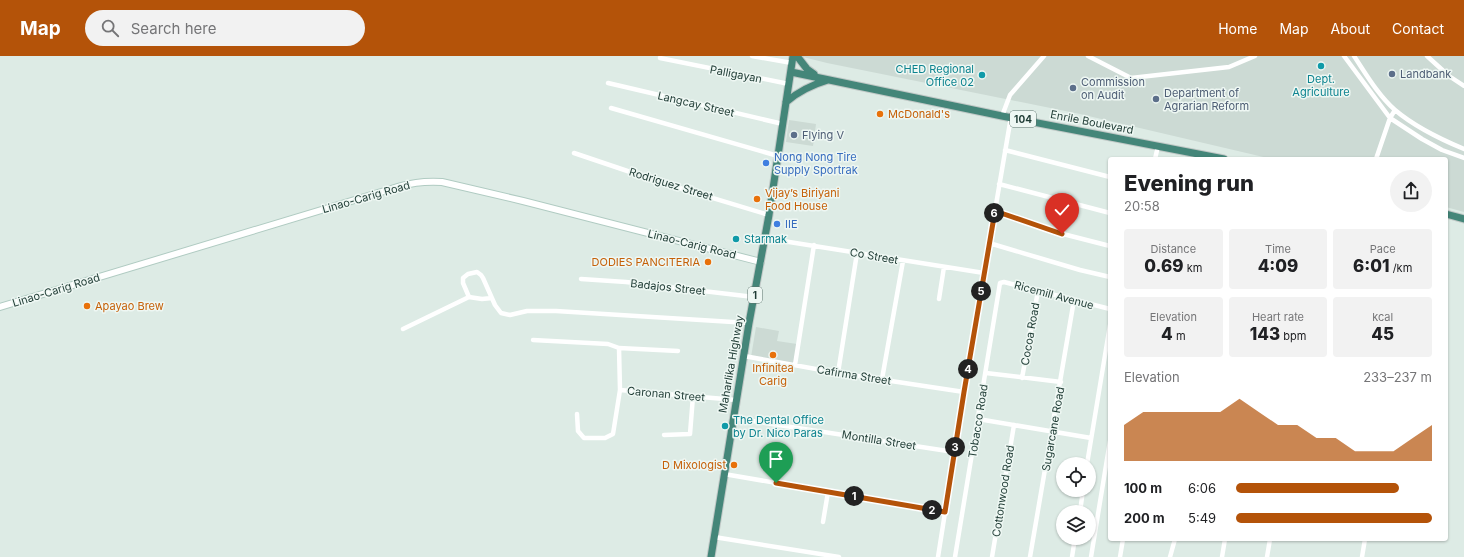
<!DOCTYPE html>
<html lang="en">
<head>
<meta charset="utf-8">
<style>
	:root { --surface:#fff; --page:#f2f2f2; --text:#202124; --muted:#757577; --accent:#b45309 }
	body { margin:0; font-family:Inter,sans-serif; background:var(--page); color:var(--text); height:100vh; display:flex; flex-direction:column; font-size:15px; white-space:nowrap }
	* { box-sizing:border-box; margin:0 }
	p { font-size:13px; color:var(--muted) }
	.icon { flex:none; width:22px; height:22px; fill:none; stroke:currentColor; stroke-width:2; stroke-linecap:round; stroke-linejoin:round }
	.map { position:relative; flex:1; overflow:hidden }
	.details { position:absolute; left:1108px; top:101px; width:340px; height:384px; display:flex; flex-direction:column; background:var(--surface); border-radius:4px; box-shadow:0 1px 3px #0004 }
	.details>* { flex:none }
	.tools { position:absolute; left:1056px; top:401px; display:grid; gap:8px }
	.tools a { display:grid; place-items:center; width:40px; height:40px; border-radius:50%; background:var(--surface); box-shadow:0 1px 3px #0004; font-size:20px }
	.pin { position:absolute; display:grid; place-items:center; width:34px; height:34px; color:#fff; margin:-41px -17px; border-radius:50% 50% 50% 0; rotate:-45deg; box-shadow:0 0 4px #0007 }
	.pin .icon { rotate:45deg }
	.km { position:absolute; width:20px; height:20px; margin:-10px; border-radius:50%; background:#222; color:#fff; font-size:11px; line-height:20px; text-align:center }
	.round { display:grid; place-items:center; flex:none; width:42px; height:42px; border-radius:21px; background:var(--page) }
	.overview { display:flex; align-items:center; justify-content:space-between; height:68px; padding:0 16px }
	h1 { font-size:22px; font-weight:800; line-height:30px }
	.metrics { display:grid; grid-template-columns:repeat(3,1fr); gap:6px; height:68px; padding:4px 16px }
	.metrics div { display:grid; align-content:center; border-radius:4px; background:var(--page); text-align:center }
	.metrics b { font-size:17px; font-weight:800 }
	.metrics small { font-size:11px; font-weight:400 }
	.metrics p { font-size:11px }
	.chart { height:112px; padding:8px 16px }
	.chart p { display:flex; justify-content:space-between }
	.chart svg { width:100%; height:72px; margin-top:4px; fill:var(--accent); opacity:.7 }
	ul { padding:0 16px; list-style:none; font-size:13px }
	li { display:grid; grid-template-columns:64px 48px 1fr; align-items:center; height:30px }
	li i { height:10px; border-radius:5px; background:var(--accent) }
	header { display:flex; align-items:center; gap:24px; box-sizing:border-box; height:56px; padding:0 20px; background:var(--accent); color:#fff }
	header strong { font-size:19px }
	nav { display:flex; gap:22px; margin-inline-start:auto; font-size:14px }
	.search { width:280px; height:36px; background:var(--page); display:flex; align-items:center; gap:10px; box-sizing:border-box; padding:0 14px; border-radius:22px; color:var(--muted); font-size:15px }
	.map>svg:first-child { display:block }
	.built { fill:#ccdad4 }
	.lines { fill:none; stroke-linecap:round; stroke-linejoin:round }
	.secondary-casing { stroke:#b0cbc2; stroke-width:8 }
	.trunk-casing { stroke:#c0c8c6; stroke-width:9 }
	.minor { stroke:#fff; stroke-width:4.5 }
	.secondary { stroke:#fff; stroke-width:6 }
	.trunk { stroke:#448679; stroke-width:7 }
	.route-casing { stroke:#fff; stroke-width:8 }
	.route { stroke:#b45309; stroke-width:5 }
	.culture-dot { fill:#0f9aa8; stroke:#eef7f3; stroke-width:1.5 }
	.service-dot { fill:#5c6f8a; stroke:#eef7f3; stroke-width:1.5 }
	.food-dot { fill:#e8710a; stroke:#eef7f3; stroke-width:1.5 }
	.shop-dot { fill:#3f7fe0; stroke:#eef7f3; stroke-width:1.5 }
	.labels { text-anchor:middle; dominant-baseline:central; stroke-width:3; stroke-linejoin:round; paint-order:stroke }
	.shield { fill:#eef7f3; stroke:#5c736d; stroke-width:1 }
	.shield-label { font-size:10px; font-weight:bold; fill:#1e3b34 }
	.culture-label { font-size:11px; fill:#0d838f; stroke:#eef7f3; text-anchor:start }
	.street-label { font-size:11px; fill:#1e3b34; stroke:#eef7f3 }
	.service-label { font-size:11px; fill:#4e5e75; stroke:#eef7f3; text-anchor:start }
	.food-label { font-size:11px; fill:#c56008; stroke:#eef7f3; text-anchor:start }
	.shop-label { font-size:11px; fill:#366cbe; stroke:#eef7f3; text-anchor:start }
</style>
</head>
<body>
<header>
<strong>Map</strong>
<div class="search"><svg class="icon" aria-label="search" viewBox="0 0 24 24"><circle cx="10" cy="10" r="6"/><path d="M15 15l6 6"/></svg>Search here</div>
<nav><a>Home</a><a>Map</a><a>About</a><a>Contact</a></nav>
</header>
<div class="map">
<svg width="1464" height="501" viewBox="0 0 1464 501">
	<rect width="100%" height="100%" fill="#ddebe5"/>
	<path class="built" d="M 802,0 L 1464,0 L 1464,156 L 1446,151 L 1446,103 L 1272,103 L 1080,58 L 827,7 L 803,1 Z
		M 789,64 L 816,68 L 813,90 L 786,86 Z
		M 756,271 L 779,275 L 777,285 L 797,288 L 794,308 L 751,301 Z"/>
	<g class="lines">
		<g class="secondary-casing">
			<path id="secondary" d="M 0,251 L 391,133 C 410,127 422,125 442,126 L 523,145 L 761,206"/>
		</g>
		<g class="trunk-casing">
			<path id="trunk" d="M 797,0 L 807,13 L 814,18
				M 791,16 L 1002,60 L 1224,103
				M 786,46 C 799,35 811,29 828,24
				M 1446,158 L 1464,163
				M 711,501 L 749,267 L 769,159 L 793,0"/>
		</g>
		<path class="minor" d="M 752,0 L 792,7
			M 1088,0 L 1131,22 L 1229,11 L 1255,0
			M 1344,0 L 1390,62 L 1422,83 L 1442,94 L 1464,102
			M 1354,0 C 1366,18 1378,39 1395,54 C 1415,71 1440,83 1464,93
			M 1427,0 L 1449,20 L 1464,30
			M 660,2 L 789,28
			M 608,27 L 783,68
			M 611,52 L 778,100
			M 1002,60 L 1010,39 L 1044,0
			M 1005,94 L 1110,121
			M 574,97 L 663,127 L 769,159
			M 1155,103 L 1158,90
			M 1376,103 L 1390,62 L 1395,54
			M 999,128 L 1110,157
			M 995,155 L 1063,178 L 1110,190
			M 764,182 L 984,217
			M 989,187 L 1080,214 L 1110,221
			M 581,223 L 626,226 L 754,241
			M 469,241 L 482,243 L 492,242
			M 939,243 L 944,211
			M 403,273 L 469,241 L 463,227 L 463,222 L 468,218 L 477,216 L 481,219 L 483,222 L 495,249 L 501,257 L 510,259 L 527,255 L 556,255 L 749,267
			M 533,284 L 608,288 L 619,292 L 620,334 L 613,378 L 605,382 L 584,382 L 578,375 L 577,358
			M 619,292 L 678,295
			M 744,300 L 838,317 L 964,336
			M 795,309 L 814,189
			M 838,317 L 857,197
			M 986,317 L 1061,326
			M 1022,322 L 1038,235
			M 882,323 L 903,205
			M 620,334 L 736,344
			M 733,362 L 954,396
			M 978,363 L 1091,382
			M 664,379 L 690,378 L 693,340
			M 1087,408 L 1110,269
			M 724,418 L 945,456
			M 1080,456 L 1083,434
			M 823,466 L 828,436
			M 714,481 L 839,501
			M 938,501 L 964,336 L 1011,61
			M 955,501 L 1000,227 L 1004,226 L 1110,253
			M 992,501 L 1014,369
			M 1030,501 L 1074,244
			M 1072,501 L 1075,482
			M 1091,501 L 1110,385
			M 1120,501 L 1123,483
			M 1170,501 L 1175,483
			M 1222,501 L 1225,483
			M 1267,501 L 1270,483
			M 1362,501 L 1365,483"/>
		<use href="#secondary" class="secondary"/>
		<use href="#trunk" class="trunk"/>
	</g>
	<g class="lines">
		<g class="route-casing">
			<path id="route" d="M 776,427 L 945,456 L 964,336 L 995,155 L 1062,178"/>
		</g>
		<use href="#route" class="route"/>
	</g>
	<g class="culture-dot">
		<circle cx="1321" cy="10" r="4"/>
		<circle cx="982" cy="19" r="4"/>
		<circle cx="736" cy="183" r="4"/>
		<circle cx="725" cy="370" r="4"/>
	</g>
	<g class="service-dot">
		<circle cx="1392" cy="18" r="4"/>
		<circle cx="1073" cy="32" r="4"/>
		<circle cx="1156" cy="43" r="4"/>
		<circle cx="794" cy="79" r="4"/>
	</g>
	<g class="food-dot">
		<circle cx="880" cy="58" r="4"/>
		<circle cx="757" cy="143" r="4"/>
		<circle cx="708" cy="206" r="4"/>
		<circle cx="87" cy="250" r="4"/>
		<circle cx="773" cy="299" r="4"/>
		<circle cx="734" cy="409" r="4"/>
	</g>
	<g class="shop-dot">
		<circle cx="766" cy="107" r="4"/>
		<circle cx="777" cy="168" r="4"/>
	</g>
	<g class="labels">
		<g class="shield">
			<rect x="1010" y="55" width="26" height="16" rx="3"/>
			<rect x="748" y="231" width="14" height="16" rx="3"/>
		</g>
		<g class="shield-label">
			<text x="1023" y="63">104</text>
			<text x="755" y="239">1</text>
		</g>
		<g class="culture-label">
			<text x="974" y="13" text-anchor="end">CHED Regional<tspan x="974" dy="13">Office 02</tspan></text>
			<text x="1321" y="23" text-anchor="middle">Dept.<tspan x="1321" dy="13">Agriculture</tspan></text>
			<text x="744" y="183">Starmak</text>
			<text x="733" y="364">The Dental Office<tspan x="733" dy="13">by Dr. Nico Paras</tspan></text>
		</g>
		<g class="street-label">
			<text transform="translate(736 18) rotate(11)">Palligayan</text>
			<text transform="translate(696 48) rotate(13)">Langcay Street</text>
			<text transform="translate(1092 66) rotate(11)">Enrile Boulevard</text>
			<text transform="translate(671 128) rotate(17)">Rodriguez Street</text>
			<text transform="translate(366 141) rotate(-16)">Linao-Carig Road</text>
			<text transform="translate(692 188) rotate(14)">Linao-Carig Road</text>
			<text transform="translate(874 200) rotate(10)">Co Street</text>
			<text transform="translate(668 231) rotate(6)">Badajos Street</text>
			<text transform="translate(56 234) rotate(-17)">Linao-Carig Road</text>
			<text transform="translate(1054 239) rotate(15)">Ricemill Avenue</text>
			<text transform="translate(1030 278) rotate(-80)">Cocoa Road</text>
			<text transform="translate(731 308) rotate(-80)">Maharlika Highway</text>
			<text transform="translate(854 319) rotate(9)">Cafirma Street</text>
			<text transform="translate(666 338) rotate(5)">Caronan Street</text>
			<text transform="translate(978 365) rotate(-81)">Tobacco Road</text>
			<text transform="translate(1053 373) rotate(-80)">Sugarcane Road</text>
			<text transform="translate(879 384) rotate(9)">Montilla Street</text>
			<text transform="translate(1003 435) rotate(-81)">Cottonwood Road</text>
		</g>
		<g class="service-label">
			<text x="1400" y="18">Landbank</text>
			<text x="1081" y="26">Commission<tspan x="1081" dy="13">on Audit</tspan></text>
			<text x="1164" y="37">Department of<tspan x="1164" dy="13">Agrarian Reform</tspan></text>
			<text x="802" y="79">Flying V</text>
		</g>
		<g class="food-label">
			<text x="888" y="58">McDonald's</text>
			<text x="765" y="137">Vijay’s Biriyani<tspan x="765" dy="13">Food House</tspan></text>
			<text x="700" y="206" text-anchor="end">DODIES PANCITERIA</text>
			<text x="95" y="250">Apayao Brew</text>
			<text x="773" y="312" text-anchor="middle">Infinitea<tspan x="773" dy="13">Carig</tspan></text>
			<text x="726" y="409" text-anchor="end">D Mixologist</text>
		</g>
		<g class="shop-label">
			<text x="774" y="101">Nong Nong Tire<tspan x="774" dy="13">Supply Sportrak</tspan></text>
			<text x="785" y="168">IIE</text>
		</g>
	</g>
</svg>
<div class="tools">
<a><svg class="icon" aria-label="locate" viewBox="0 0 24 24"><circle cx="12" cy="12" r="6"/><path d="M12 2v4M12 18v4M2 12h4M18 12h4"/></svg></a>
<a><svg class="icon" aria-label="layers" viewBox="0 0 24 24"><path d="M12 4l9 5-9 5-9-5zM3 14l9 5 9-5"/></svg></a>
</div>
<div class="pin" style="left:776px;top:427px;background:#1e9e55"><svg class="icon" aria-label="arrive" viewBox="0 0 24 24"><path d="M6 21V4h12l-3 4 3 4H6"/></svg></div>
<div class="pin" style="left:1062px;top:178px;background:#d93025"><svg class="icon" aria-label="check" viewBox="0 0 24 24"><path d="M5 12l5 5 9-10"/></svg></div>
<b class="km" style="left:854px;top:440px">1</b>
<b class="km" style="left:932px;top:454px">2</b>
<b class="km" style="left:955px;top:391px">3</b>
<b class="km" style="left:968px;top:313px">4</b>
<b class="km" style="left:981px;top:235px">5</b>
<b class="km" style="left:994px;top:157px">6</b>
<section class="details">
<div class="overview"><div><h1>Evening run</h1><p>20:58</p></div><a class="round"><svg class="icon" aria-label="share" viewBox="0 0 24 24"><path d="M12 15V3M7 8l5-5 5 5M5 13v7h14v-7"/></svg></a></div>
<div class="metrics">
<div><p>Distance</p><b>0.69<small> km</small></b></div>
<div><p>Time</p><b>4:09</b></div>
<div><p>Pace</p><b>6:01<small> /km</small></b></div>
</div>
<div class="metrics">
<div><p>Elevation</p><b>4<small> m</small></b></div>
<div><p>Heart rate</p><b>143<small> bpm</small></b></div>
<div><p>kcal</p><b>45</b></div>
</div>
<div class="chart"><p><span>Elevation</span>233–237 m</p>
<svg viewBox="0 0 160 44" preserveAspectRatio="none"><path d="M0 44V22L10 14L20 14L30 14L40 14L50 14L60 6L70 14L80 22L90 22L100 30L110 30L120 38L130 38L140 38L150 30L160 22V44z"/></svg>
</div>
<ul>
<li><b>100 m</b>6:06<i style="width:83%"></i></li>
<li><b>200 m</b>5:49<i style="width:100%"></i></li>
</ul>
</section>
</div>
</body>
</html>
